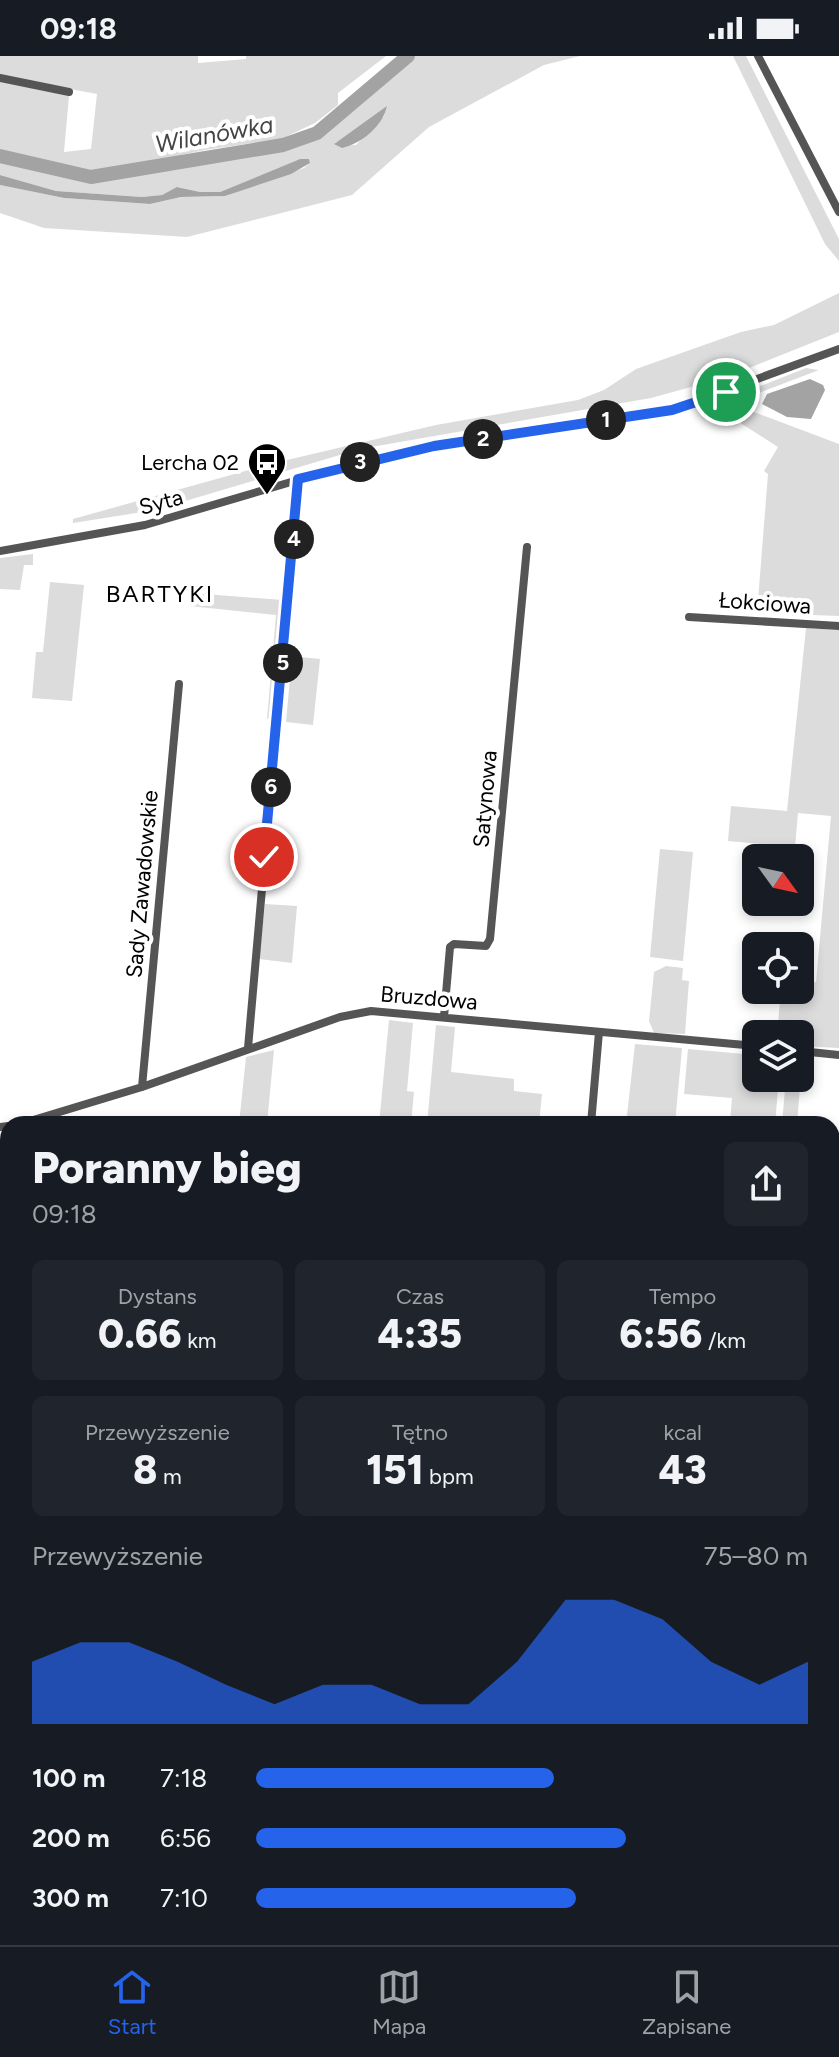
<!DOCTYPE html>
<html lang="pl">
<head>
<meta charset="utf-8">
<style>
	:root { --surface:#171b24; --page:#20242c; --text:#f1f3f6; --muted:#9ea1a6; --line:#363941; --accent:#2563eb }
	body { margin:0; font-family:Figtree,sans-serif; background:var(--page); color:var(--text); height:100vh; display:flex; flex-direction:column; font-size:30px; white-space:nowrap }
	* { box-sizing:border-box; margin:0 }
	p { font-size:26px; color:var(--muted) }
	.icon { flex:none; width:44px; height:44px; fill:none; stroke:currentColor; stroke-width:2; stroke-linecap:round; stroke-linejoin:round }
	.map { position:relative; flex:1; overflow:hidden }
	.panel { position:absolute; left:0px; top:1060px; width:840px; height:830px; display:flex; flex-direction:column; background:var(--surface); border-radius:24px 24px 0 0; box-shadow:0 4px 12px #0003 }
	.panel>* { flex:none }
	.needle { width:52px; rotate:123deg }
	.controls { position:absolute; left:742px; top:788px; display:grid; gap:16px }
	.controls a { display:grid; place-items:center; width:72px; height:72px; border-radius:12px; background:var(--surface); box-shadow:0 4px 12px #0003; font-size:40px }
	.pin { position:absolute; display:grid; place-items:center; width:68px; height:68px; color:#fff; margin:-34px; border:4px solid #fff; border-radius:50%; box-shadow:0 2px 8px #0007 }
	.km { position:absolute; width:40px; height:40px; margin:-20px; border-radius:50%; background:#222; color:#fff; font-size:22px; line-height:40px; text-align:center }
	.round { display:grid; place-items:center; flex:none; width:84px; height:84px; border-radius:12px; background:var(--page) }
	.overview { display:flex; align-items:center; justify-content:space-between; height:136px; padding:0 32px }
	h1 { font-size:44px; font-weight:800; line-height:60px }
	.metrics { display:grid; grid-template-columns:repeat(3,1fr); gap:12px; height:136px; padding:8px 32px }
	.metrics div { display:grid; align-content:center; border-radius:12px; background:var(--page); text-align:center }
	.metrics b { font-size:40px; font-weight:800 }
	.metrics small { font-size:22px; font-weight:400 }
	.metrics p { font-size:22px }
	.chart { height:224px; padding:16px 32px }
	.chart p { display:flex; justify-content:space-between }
	.chart svg { width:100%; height:144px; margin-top:8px; fill:var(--accent); opacity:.7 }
	ul { padding:0 32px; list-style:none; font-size:26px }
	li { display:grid; grid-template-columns:128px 96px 1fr; align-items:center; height:60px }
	li i { height:20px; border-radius:10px; background:var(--accent) }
	.status { display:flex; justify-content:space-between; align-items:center; height:56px; padding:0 40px; background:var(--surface); direction:ltr }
	.status svg { height:22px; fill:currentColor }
	.dock { display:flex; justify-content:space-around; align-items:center; height:112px; border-top:2px solid var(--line); background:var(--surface); font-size:22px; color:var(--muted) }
	.dock a { display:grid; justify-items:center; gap:4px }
	.dock .on { color:var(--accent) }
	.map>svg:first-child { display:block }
	.green { fill:#dcdcdc; fill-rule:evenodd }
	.water { fill:#a3a3a3 }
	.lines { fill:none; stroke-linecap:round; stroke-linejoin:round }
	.river { stroke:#a3a3a3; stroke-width:14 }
	.minor { stroke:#555; stroke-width:8 }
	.rail-casing { stroke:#000; stroke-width:5 }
	.rail { stroke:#fff; stroke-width:2; stroke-dasharray:6; stroke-linecap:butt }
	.route-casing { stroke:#fff; stroke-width:16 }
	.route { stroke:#2563eb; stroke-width:10 }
	.labels { text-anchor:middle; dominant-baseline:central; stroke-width:8; stroke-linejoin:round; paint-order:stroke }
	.poi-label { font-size:22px; fill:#000; stroke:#fff; text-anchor:end }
	.street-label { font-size:22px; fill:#000; stroke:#fff }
	.water-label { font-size:24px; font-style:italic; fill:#444; stroke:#fff }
	.neighbourhood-label { font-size:24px; letter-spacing:2px; fill:#000; stroke:#fff }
</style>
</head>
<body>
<div class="status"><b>09:18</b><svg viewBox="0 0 49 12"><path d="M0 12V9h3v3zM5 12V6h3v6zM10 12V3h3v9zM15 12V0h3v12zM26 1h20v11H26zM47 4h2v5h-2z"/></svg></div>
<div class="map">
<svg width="839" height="1889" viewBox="0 0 839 1889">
	<rect width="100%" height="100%" fill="#fff"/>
	<path class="green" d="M 0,0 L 198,0 L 198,7 L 246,3 L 246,0 L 386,0 L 338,37 L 338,49 L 315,67 L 281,83 L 205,94 L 94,117 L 0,94 L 0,25 L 69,40 L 64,96 L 91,93 L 97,38 L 0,20 Z
		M 415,0 L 580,0 L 544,9 L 429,71 L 352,139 L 187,181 L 44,172 L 0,157 L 0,129 L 64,142 L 150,148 L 181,141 L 225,140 L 304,112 L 310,107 L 309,103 L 300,103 L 220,136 L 200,136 L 178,131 L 162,139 L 142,141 L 56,135 L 0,119 L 0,105 L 92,127 L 282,94 L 323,76 ZM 387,51 L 384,60 L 356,89 L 335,87 Z
		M 733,0 L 746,0 L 839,183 L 839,205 L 825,188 Z
		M 839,237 L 839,276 L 724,322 L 651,342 L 360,393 L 155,454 L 73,467 L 73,463 L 270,408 L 436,369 L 578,344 L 604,334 L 636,313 L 741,276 L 774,269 Z
		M 806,312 L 819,314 L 746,342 L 746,353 L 839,388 L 839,560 L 757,557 L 768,418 L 764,415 L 778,391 L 717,352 L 720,346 Z
		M 33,498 L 33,509 L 24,509 L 20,534 L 0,533 L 0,502 Z
		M 50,526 L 84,529 L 72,645 L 32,642 L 36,596 L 43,596 Z
		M 191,537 L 283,544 L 271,662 L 267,663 L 276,559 L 190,550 Z
		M 806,572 L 839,574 L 839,992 L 800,990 L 800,978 L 777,978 L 781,934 L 800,934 L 800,925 L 816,926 L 831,760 L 798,757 L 795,791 L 728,785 L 731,750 L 787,755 Z
		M 292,600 L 320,603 L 313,669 L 286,666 Z
		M 660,793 L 693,796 L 683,905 L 650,901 Z
		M 265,848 L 297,850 L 292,907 L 259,903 Z
		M 666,910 L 683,912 L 682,924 L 689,925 L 685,978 L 654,977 L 649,965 L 654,916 Z
		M 389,964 L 413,967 L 407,1035 L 414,1036 L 411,1068 L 379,1068 Z
		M 436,969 L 455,971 L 451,1016 L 514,1023 L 514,1035 L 542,1038 L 539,1068 L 427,1068 Z
		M 635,988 L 682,992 L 675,1068 L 626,1068 Z
		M 688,993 L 756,999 L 756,1022 L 779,1022 L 775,1068 L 730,1068 L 732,1042 L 684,1038 Z
		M 274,994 L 267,1068 L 239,1068 L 246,1001 Z
		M 800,1003 L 802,1006 L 797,1068 L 782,1068 L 786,1022 L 800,1022 Z
		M 832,1437 L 839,1438 L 839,1615 L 832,1614 Z
		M 832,1631 L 839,1633 L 839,1889 L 0,1889 L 0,1652 L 8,1650 L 8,1882 L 832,1882 Z"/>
	<path class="water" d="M 387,50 C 383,70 361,88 342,92 L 334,88 Z
		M 300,103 L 309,103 L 310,107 L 291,118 L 225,140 L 181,141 L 150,148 L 64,142 L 0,129 L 0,119 L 56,135 L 142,141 L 162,139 L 177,131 L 200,136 L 220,136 Z
		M 810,323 L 823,329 L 825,334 L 811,363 L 787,361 L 762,348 L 767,338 Z"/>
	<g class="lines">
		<path class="river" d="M 0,100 L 91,121 L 283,89 L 317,77 L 408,0"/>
		<path class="minor" d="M 758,0 L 839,156
			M 0,22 L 69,36
			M 0,495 L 145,469 L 366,404 L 434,390 L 672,354 L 839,293
			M 689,561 L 839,570
			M 444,961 L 450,891 L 454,888 L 486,890 L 490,883 L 527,491
			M 248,992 L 298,423
			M 800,995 L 839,999
			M 142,1031 L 179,628
			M 20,1068 L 142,1031 L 340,961 L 371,955 L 756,990
			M 591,1068 L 599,976
			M 0,1071 L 8,1070
			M 2,1399 L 8,1339
			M 832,1619 L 839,1621
			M 0,1640 L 8,1638"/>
		<g class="rail-casing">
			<path id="rail" d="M 832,1627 L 839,1629
				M 0,1648 L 8,1647"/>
		</g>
		<use href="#rail" class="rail"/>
	</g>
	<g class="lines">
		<g class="route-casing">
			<path id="route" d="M 264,801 L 298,423 L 434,390 L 672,354 L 726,336"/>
		</g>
		<use href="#route" class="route"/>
	</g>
	<defs>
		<g id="bus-pin" transform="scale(2)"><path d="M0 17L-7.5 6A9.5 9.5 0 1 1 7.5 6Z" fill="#000" stroke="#fff"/><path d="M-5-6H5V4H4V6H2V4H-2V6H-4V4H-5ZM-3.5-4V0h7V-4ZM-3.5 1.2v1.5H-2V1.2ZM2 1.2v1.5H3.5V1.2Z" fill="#fff"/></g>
	</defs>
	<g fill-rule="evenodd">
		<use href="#bus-pin" x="267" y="406"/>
	</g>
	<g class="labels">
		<g class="poi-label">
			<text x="239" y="406">Lercha 02</text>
		</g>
		<g class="street-label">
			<text transform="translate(161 446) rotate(-15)">Syta</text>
			<text transform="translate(765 547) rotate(4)">Łokciowa</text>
			<text transform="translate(485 743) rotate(-85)">Satynowa</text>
			<text transform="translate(142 828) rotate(-85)">Sady Zawadowskie</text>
			<text transform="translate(429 942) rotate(5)">Bruzdowa</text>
		</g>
		<g class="water-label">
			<text transform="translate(214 78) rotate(-10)">Wilanówka</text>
		</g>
		<g class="neighbourhood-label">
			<text x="160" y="537">BARTYKI</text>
		</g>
	</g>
</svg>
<div class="controls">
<a><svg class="needle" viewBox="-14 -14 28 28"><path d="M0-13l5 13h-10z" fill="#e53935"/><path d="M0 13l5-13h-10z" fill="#9ea1a6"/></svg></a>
<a><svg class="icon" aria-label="locate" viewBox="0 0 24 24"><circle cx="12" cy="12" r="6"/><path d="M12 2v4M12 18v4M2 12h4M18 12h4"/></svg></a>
<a><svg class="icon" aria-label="layers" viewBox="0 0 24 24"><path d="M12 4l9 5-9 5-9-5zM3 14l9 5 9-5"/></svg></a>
</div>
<div class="pin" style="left:726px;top:336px;background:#1e9e55"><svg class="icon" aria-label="arrive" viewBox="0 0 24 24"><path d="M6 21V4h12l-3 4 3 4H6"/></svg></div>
<div class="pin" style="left:264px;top:801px;background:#d93025"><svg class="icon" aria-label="check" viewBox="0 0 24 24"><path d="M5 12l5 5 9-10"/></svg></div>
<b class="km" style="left:606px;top:364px">1</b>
<b class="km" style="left:483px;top:383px">2</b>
<b class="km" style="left:360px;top:406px">3</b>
<b class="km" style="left:294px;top:483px">4</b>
<b class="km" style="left:283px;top:607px">5</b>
<b class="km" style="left:271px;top:731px">6</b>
<section class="panel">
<div class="overview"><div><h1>Poranny bieg</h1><p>09:18</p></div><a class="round"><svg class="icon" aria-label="share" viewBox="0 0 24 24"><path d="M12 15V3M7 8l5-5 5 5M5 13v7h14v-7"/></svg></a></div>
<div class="metrics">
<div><p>Dystans</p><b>0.66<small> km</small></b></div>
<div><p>Czas</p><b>4:35</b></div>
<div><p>Tempo</p><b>6:56<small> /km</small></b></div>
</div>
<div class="metrics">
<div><p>Przewyższenie</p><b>8<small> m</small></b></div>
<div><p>Tętno</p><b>151<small> bpm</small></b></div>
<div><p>kcal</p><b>43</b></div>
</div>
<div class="chart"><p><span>Przewyższenie</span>75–80 m</p>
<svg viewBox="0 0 160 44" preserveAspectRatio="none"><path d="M0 44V25L10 19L20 19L30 25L40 32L50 38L60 32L70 32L80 38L90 38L100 25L110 6L120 6L130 12L140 25L150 32L160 25V44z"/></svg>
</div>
<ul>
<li><b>100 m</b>7:18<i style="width:54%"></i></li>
<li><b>200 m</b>6:56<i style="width:67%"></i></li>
<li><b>300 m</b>7:10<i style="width:58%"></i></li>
</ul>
</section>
</div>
<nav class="dock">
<a class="on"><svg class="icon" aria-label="home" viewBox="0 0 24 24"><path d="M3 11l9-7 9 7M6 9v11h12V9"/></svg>Start</a>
<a><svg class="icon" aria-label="map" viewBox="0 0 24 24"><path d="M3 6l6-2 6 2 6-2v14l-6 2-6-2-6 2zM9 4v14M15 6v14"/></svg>Mapa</a>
<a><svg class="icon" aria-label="saved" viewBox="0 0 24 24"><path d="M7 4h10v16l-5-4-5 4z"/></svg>Zapisane</a>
</nav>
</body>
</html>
